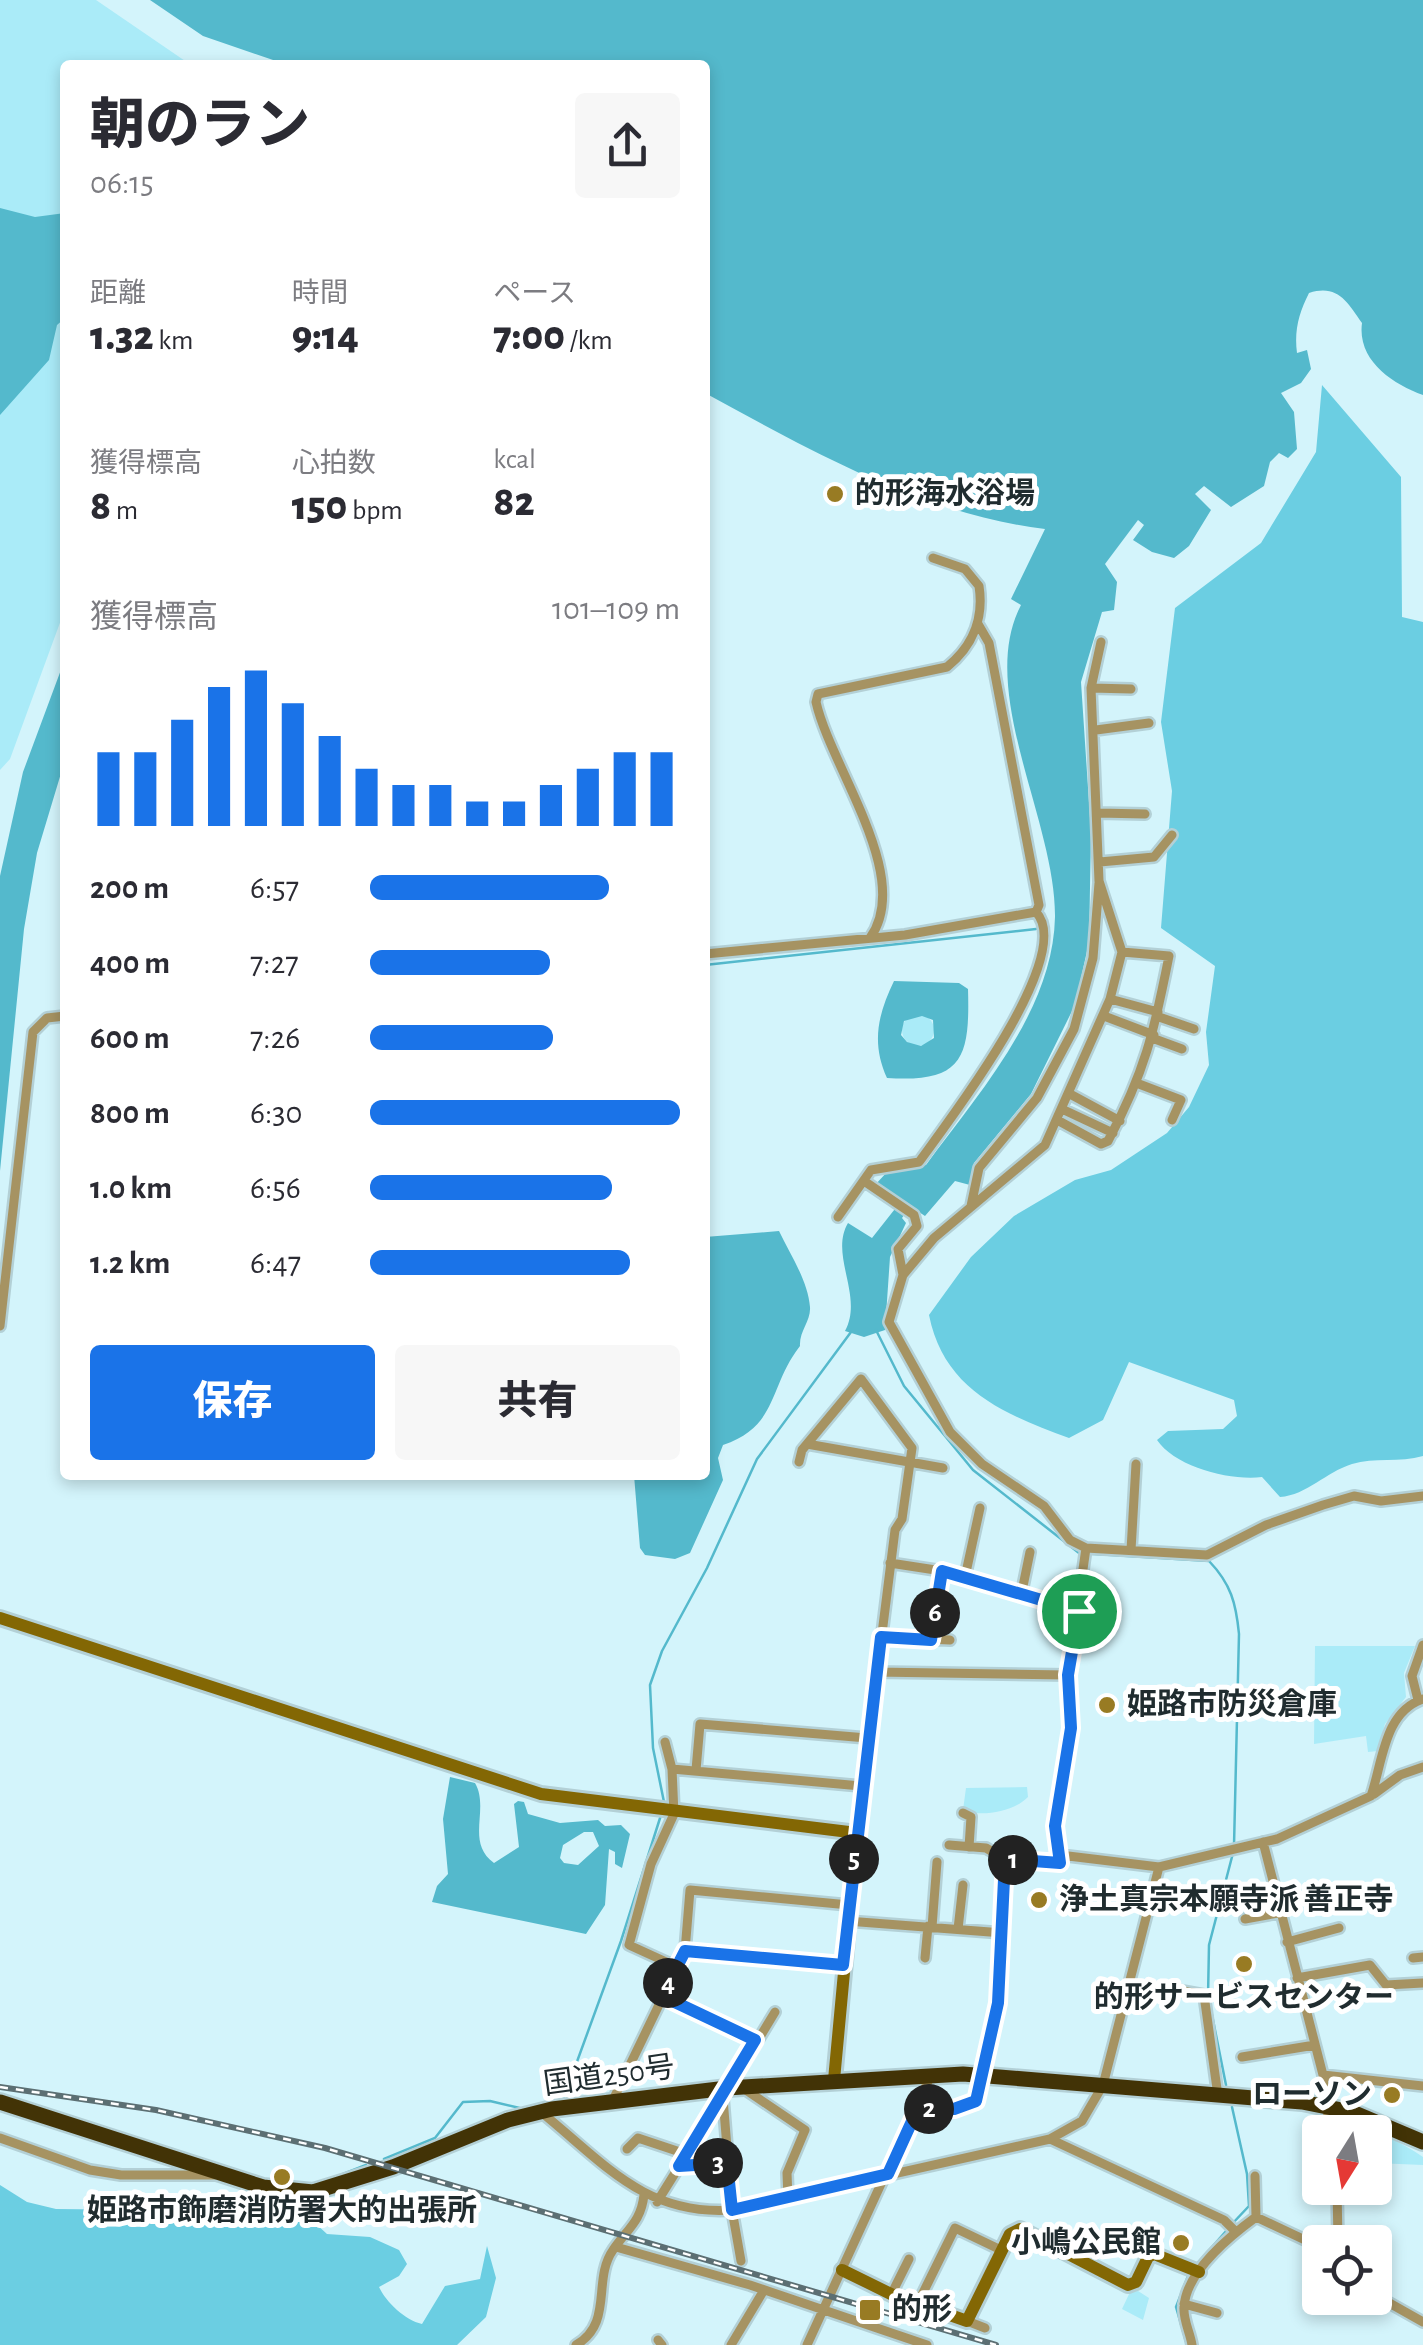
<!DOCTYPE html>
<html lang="ja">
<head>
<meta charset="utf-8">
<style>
	:root { --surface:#fff; --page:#f7f7f7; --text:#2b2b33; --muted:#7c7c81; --accent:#1a73e8 }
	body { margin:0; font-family:"Alegreya Sans","Noto Sans JP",sans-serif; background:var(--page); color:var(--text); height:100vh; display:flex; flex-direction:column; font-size:38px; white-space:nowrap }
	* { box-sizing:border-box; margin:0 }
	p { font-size:32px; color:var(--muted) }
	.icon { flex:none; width:55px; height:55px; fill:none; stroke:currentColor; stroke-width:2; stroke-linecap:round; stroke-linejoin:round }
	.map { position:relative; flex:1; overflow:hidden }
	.side { position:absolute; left:60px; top:60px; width:650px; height:1420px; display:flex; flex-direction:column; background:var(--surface); border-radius:10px; box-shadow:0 5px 15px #0003 }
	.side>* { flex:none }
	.needle { width:65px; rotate:191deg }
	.fabs { position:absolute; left:1302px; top:2115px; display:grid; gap:20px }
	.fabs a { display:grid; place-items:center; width:90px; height:90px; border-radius:10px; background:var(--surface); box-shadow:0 5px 15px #0003; font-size:50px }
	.pin { position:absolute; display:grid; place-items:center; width:85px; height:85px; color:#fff; margin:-42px; border:5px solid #fff; border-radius:50%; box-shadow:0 2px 10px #0007 }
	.km { position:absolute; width:50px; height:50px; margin:-25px; border-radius:50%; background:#222; color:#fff; font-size:28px; line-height:50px; text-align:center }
	.round { display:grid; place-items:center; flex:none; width:105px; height:105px; border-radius:10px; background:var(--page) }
	.summary { display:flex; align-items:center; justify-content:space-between; height:170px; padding:0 30px }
	h1 { font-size:55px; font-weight:800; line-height:75px }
	.stats { display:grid; grid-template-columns:repeat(3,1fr); gap:15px; height:170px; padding:10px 30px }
	.stats div { display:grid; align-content:center }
	.stats b { font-size:42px; font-weight:800 }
	.stats small { font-size:28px; font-weight:400 }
	.stats p { font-size:28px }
	.chart { height:280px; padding:20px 30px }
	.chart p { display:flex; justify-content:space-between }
	.chart svg { width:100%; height:180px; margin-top:10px; stroke:var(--accent); stroke-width:6 }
	.action { display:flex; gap:20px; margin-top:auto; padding:20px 30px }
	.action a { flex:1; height:115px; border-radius:10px; background:var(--accent); color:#fff; font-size:40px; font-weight:800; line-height:115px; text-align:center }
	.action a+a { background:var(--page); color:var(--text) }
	ul { padding:0 30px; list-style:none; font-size:32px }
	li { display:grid; grid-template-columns:160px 120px 1fr; align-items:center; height:75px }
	li i { height:25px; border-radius:12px; background:var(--accent) }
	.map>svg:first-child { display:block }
	.green { fill:#aaebf8 }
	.forest { fill:#6bcee2 }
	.water { fill:#54b9cc; fill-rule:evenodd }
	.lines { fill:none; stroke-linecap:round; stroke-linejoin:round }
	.stream { stroke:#54b9cc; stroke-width:2.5 }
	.street-casing { stroke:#b3d0d6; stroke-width:14 }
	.secondary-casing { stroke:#b3d0d6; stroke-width:18 }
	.highway-casing { stroke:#b3d0d6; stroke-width:20 }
	.street { stroke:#a69362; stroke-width:9 }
	.secondary { stroke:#836704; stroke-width:12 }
	.highway { stroke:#423306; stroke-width:15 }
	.rail-casing { stroke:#5c6f73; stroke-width:6 }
	.rail { stroke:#fff; stroke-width:2.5; stroke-dasharray:8; stroke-linecap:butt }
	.route-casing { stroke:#fff; stroke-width:20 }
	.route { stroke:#1a73e8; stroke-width:12 }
	.poi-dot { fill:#987b23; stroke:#fff; stroke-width:4 }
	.labels { text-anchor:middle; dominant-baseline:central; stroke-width:10; stroke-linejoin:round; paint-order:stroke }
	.poi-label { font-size:30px; font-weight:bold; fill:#202c2f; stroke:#fff; text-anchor:start }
	.street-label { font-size:30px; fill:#202c2f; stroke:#fff }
</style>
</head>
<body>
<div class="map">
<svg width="1423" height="2345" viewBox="0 0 1423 2345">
	<rect width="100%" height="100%" fill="#d3f4fb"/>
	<path class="green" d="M 0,0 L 96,0 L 191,65 L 65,65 L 65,609 L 10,759 L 0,770 Z
		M902 1030a16 16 0 1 1 32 0a16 16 0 1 1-32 0Z
		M 1315,1646 L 1415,1646 L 1404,1673 L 1406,1697 L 1385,1724 L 1378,1751 L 1368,1752 L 1366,1736 L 1314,1744 Z
		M 1027,1787 L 1028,1797 C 1015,1811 981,1818 963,1810 L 966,1788 Z
		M 1351,2123 C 1377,2131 1401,2142 1423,2157 L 1423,2165 L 1375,2163 L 1375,2132 L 1351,2132 Z
		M 1138,2291 L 1149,2298 L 1143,2320 L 1122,2309 L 1130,2292 Z"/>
	<path class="forest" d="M 1322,385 L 1401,477 L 1402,617 L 1423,622 L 1423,1456 C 1400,1463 1374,1457 1352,1464 C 1326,1472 1307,1495 1280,1497 L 1262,1477 C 1230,1481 1175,1467 1157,1440 L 1168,1431 L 1223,1429 L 1237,1416 L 1234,1400 L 1129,1362 L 1103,1420 L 1069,1438 C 1004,1414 944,1390 929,1315 L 971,1257 L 1014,1216 L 1075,1180 L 1111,1170 L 1167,1133 L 1189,1107 L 1209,1065 L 1206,1032 L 1215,966 L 1161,928 L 1172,791 L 1161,722 L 1175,608 L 1261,543 L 1316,452 Z
		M 0,2185 L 27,2202 L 56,2209 L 245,2211 L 315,2223 L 327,2234 L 370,2237 L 399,2250 L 407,2264 L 399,2276 L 379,2287 C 386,2302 405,2320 422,2324 L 445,2286 L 480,2279 L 487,2246 L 496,2278 L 486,2317 L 457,2345 L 0,2345 Z"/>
	<path class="water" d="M 150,0 L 1423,0 L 1423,395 C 1392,384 1357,360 1362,323 C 1347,302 1338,284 1309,293 C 1299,313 1294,330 1297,353 L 1307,350 L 1311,369 L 1301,383 L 1281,393 L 1294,412 L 1297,449 L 1288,458 L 1279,453 L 1270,462 L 1264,486 L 1231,507 L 1204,486 L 1195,494 L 1211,510 L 1189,546 L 1174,558 L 1152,552 L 1133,540 L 1144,525 L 1138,520 L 1105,564 L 1117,582 L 1114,610 L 1102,612 L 1081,682 L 1091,833 L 1089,942 L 1075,1005 L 1031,1094 L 974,1163 L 970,1185 L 955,1181 L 925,1216 L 910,1206 L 902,1218 L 906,1223 L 890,1257 L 885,1330 L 864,1337 L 845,1331 C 864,1296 829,1255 848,1223 L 872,1238 L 902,1200 L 897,1196 L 894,1200 L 875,1185 L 888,1171 L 926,1165 C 978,1094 1053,1011 1055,917 C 1056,821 976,691 1021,605 L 1011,599 L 1045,529 C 922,514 812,451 705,393 L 705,65 L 275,65 L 276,61 L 203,36 Z
		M 0,208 L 35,217 L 65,213 L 65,318 L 57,325 L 49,360 L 0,415 Z
		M 65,659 L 65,760 L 37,853 L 24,929 L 0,1171 L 0,876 L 23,772 Z
		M 894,981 L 959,983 L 968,989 C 970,1058 963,1083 887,1078 C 871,1043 878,1014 894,981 ZM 922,1016 L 933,1020 L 934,1038 L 921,1046 L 907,1042 L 901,1035 L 904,1021 Z
		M 779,1231 C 790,1254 808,1281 810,1307 C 811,1321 799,1331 800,1346 C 768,1387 779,1426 723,1445 L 718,1458 L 723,1480 L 690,1553 L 675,1559 L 645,1555 L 640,1548 L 634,1475 L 705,1475 L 705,1237 Z
		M 450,1777 L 475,1783 C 490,1809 465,1842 494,1863 L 519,1847 L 514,1804 L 518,1801 L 524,1802 L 528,1814 L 560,1823 L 598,1820 L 605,1826 L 621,1825 L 630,1834 L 622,1868 L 615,1864 L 615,1852 L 609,1849 L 605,1905 L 586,1934 L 432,1902 L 437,1886 L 448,1874 L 443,1819 ZM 584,1832 L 593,1832 L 599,1846 L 578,1865 L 564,1863 L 560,1858 L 563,1845 Z"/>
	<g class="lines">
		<path class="stream" d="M 705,965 L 1036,929
			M 876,1330 L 904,1386 L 973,1470 L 1079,1553 L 1209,1561 C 1231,1584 1236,1603 1239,1634 L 1234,1846
			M 664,1802 L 653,1748 L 650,1685 L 662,1651 L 707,1568 L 757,1459 L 851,1332
			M 651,1960 L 667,1968
			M 1208,1997 L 1209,1945 L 1233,1853
			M 1210,2005 L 1226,2085
			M 563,2100 L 621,1941 L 661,1815
			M 1232,2107 L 1247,2174 L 1249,2206 L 1232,2224
			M 384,2159 L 435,2138 L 463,2102 L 490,2101 L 524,2109
			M 343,2174 L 366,2165
			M 1196,2265 L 1227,2230
			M 1187,2345 L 1176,2307 L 1188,2276"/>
		<g class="street-casing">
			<path id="street" d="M 1101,642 L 1091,688 L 1099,881 L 1122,952 L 1110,999 L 1045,1145 L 934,1238 L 903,1275 L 889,1322 L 950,1432 L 982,1464 L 1044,1506 L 1070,1540 L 1086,1548 L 1207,1555 L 1266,1525 L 1323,1505 L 1354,1496 L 1381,1501 L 1423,1496
				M 1091,688 L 1131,689
				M 1096,730 L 1149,723
				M 1098,813 L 1145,814
				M 1100,862 L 1154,857 L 1172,835
				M 870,938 C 914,877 831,768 816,702 L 818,694 L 947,667 C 973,646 984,618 979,586 L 965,569 L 933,558
				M 705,954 L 905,935 L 1036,912 L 1039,905 L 989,643 L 978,624
				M 1110,999 L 1158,1012
				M 1104,1016 L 1154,1035
				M 1159,1017 L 1194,1029
				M 1152,1038 L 1182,1049
				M 1139,1084 L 1181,1100 L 1172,1120
				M 1070,1094 L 1120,1121
				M 1064,1110 L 1113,1133
				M 1059,1121 L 1101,1144 L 1108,1141 C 1145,1072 1154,1032 1169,956 L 1122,952
				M 864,1181 L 914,1215 L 917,1226 L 898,1249 L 903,1275
				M 971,1206 L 979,1168 L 1037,1098 L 1074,1029 L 1093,958 L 1099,883
				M 838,1217 L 871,1170 L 919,1162 C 947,1123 1077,956 1036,912
				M 0,1326 L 33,1032 L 47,1018 L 65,1016
				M 807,1444 L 943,1468
				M 799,1462 L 802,1450 L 861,1379 L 912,1448 L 902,1519 L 895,1530 L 857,1833
				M 1086,1548 L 1068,1675 L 1071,1728 L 1055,1825 L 1060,1855 L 1159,1867
				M 1131,1550 L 1136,1464
				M 890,1563 L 942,1571 L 931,1640
				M 942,1571 L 1079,1611
				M 965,1577 L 980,1508
				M 1022,1591 L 1030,1552
				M 881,1637 L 950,1640
				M 876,1672 L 1068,1675
				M 1418,1700 L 1412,1676 L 1423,1645
				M 665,1742 L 672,1769 L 674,1814 L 651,1864 L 629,1945 L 675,1966
				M 672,1769 L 861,1786
				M 696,1770 L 700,1724 L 867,1738
				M 1374,1794 L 1400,1775 L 1423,1767
				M 963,1813 L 971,1817 L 969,1847
				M 1263,1842 L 1323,2075 L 1330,2132
				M 949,1845 L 986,1848 L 1005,1859
				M 1245,1919 L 1278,1913
				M 847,1921 L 1003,1933
				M 932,1927 L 937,1862
				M 958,1929 L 963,1885
				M 1287,1942 L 1339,1928
				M 925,1958 L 928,1926
				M 1413,1958 L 1423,1957
				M 843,1965 L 685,1951 L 690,1890 L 849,1905
				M 1297,1978 L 1370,1965 L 1386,1985 L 1423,1983
				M 1160,1987 L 1204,1995 L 1218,2096
				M 662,1995 L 755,2040
				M 1242,2057 L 1315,2045
				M 1323,2075 L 1423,2086
				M 743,2088 L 805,2130 L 787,2173 L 788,2199
				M 613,2100 L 685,1951
				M 918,2108 L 954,2109 L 977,2101 L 998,2003 L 1005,1859 L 1060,1863 L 1060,1855
				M 541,2112 C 604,2163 645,2216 732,2210 L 1050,2139 L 1082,2121 L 1103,2085 L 1159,1867 L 1277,1839 L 1371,1796 C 1383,1761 1384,1712 1423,1699
				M 0,2138 L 90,2170 L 121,2175 L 214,2175
				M 1050,2139 L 1224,2220 L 1236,2232
				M 627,2149 L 638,2138 L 686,2154
				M 679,2166 L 727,2163
				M 1337,2188 L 1338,2242
				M 657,2202 L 722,2098
				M 1256,2217 L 1320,2247
				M 616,2247 L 750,2285 L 927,2345
				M 741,2261 L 732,2210 L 723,2098 L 775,2012
				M 1375,2269 L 1384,2300 L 1423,2322
				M 891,2295 L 909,2259
				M 918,2303 L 955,2228 L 1001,2250
				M 1184,2304 L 1217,2313
				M 967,2321 L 985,2328
				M 658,2340 L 662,2345
				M 576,2345 C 614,2323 592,2280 613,2250 C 627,2229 641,2222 644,2195
				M 731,2345 L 764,2290
				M 807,2345 L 931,2075
				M 1192,2345 C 1190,2332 1183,2320 1184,2307 C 1186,2272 1230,2236 1256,2217 L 1255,2176"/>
		</g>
		<g class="secondary-casing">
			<path id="secondary" d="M 0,1618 L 541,1794 L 857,1833 L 834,2080
				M 842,2270 L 893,2295 L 967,2321 L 1010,2234 L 1020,2229 L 1128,2285 L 1136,2282 L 1148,2257 L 1154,2254 L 1199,2272"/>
		</g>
		<g class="highway-casing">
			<path id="highway" d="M 0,2102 L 263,2187 L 313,2192 L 393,2167 L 508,2120 L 552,2109 L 727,2088 L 963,2074 L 1302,2102 L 1352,2112 L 1423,2142"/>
		</g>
		<use href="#street" class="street"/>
		<use href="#secondary" class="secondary"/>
		<use href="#highway" class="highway"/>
		<g class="rail-casing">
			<path id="rail" d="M 0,2087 L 156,2110 L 325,2148 L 996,2345"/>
		</g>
		<use href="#rail" class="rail"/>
	</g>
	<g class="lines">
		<g class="route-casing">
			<path id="route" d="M 942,1571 L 1079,1611 L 1068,1675 L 1071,1728 L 1055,1826 L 1060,1863 L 1005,1859 L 998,2003 L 976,2101 L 954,2109 L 918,2108 L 888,2174 L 732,2210 L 727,2163 L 679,2166 L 755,2040 L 662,1996 L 685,1951 L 843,1965 L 881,1637 L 931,1640 Z"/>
		</g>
		<use href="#route" class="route"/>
	</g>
	<g class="poi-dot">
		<circle cx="835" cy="494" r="10"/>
		<circle cx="1107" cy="1705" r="10"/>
		<circle cx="1039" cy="1900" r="10"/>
		<circle cx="1244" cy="1964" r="10"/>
		<circle cx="1392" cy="2095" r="10"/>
		<circle cx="282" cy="2177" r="10"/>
		<circle cx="1181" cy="2243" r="10"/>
		<rect x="858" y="2298" width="24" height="24" rx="5"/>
	</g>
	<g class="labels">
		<g class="poi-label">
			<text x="855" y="494">的形海水浴場</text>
			<text x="1127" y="1705">姫路市防災倉庫</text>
			<text x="1059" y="1900">浄土真宗本願寺派 善正寺</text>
			<text x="1244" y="1998" text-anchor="middle">的形サービスセンター</text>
			<text x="1372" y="2095" text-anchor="end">ローソン</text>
			<text x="282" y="2211" text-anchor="middle">姫路市飾磨消防署大的出張所</text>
			<text x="1161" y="2243" text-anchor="end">小嶋公民館</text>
			<text x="892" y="2310">的形</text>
		</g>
		<g class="street-label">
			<text transform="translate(609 2076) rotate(-8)">国道250号</text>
		</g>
	</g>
</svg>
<div class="fabs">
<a><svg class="needle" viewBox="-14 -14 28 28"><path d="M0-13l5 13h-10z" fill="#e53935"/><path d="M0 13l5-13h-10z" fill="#7c7c81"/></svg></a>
<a><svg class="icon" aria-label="locate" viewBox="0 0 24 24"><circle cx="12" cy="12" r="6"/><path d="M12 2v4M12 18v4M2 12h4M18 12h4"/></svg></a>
</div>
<div class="pin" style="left:1079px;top:1611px;background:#1e9e55"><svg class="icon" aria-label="arrive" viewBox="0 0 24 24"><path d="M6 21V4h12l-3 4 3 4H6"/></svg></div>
<b class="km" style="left:1013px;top:1860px">1</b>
<b class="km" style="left:929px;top:2109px">2</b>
<b class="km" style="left:718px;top:2163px">3</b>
<b class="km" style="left:668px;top:1983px">4</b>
<b class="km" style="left:854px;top:1859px">5</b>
<b class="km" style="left:935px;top:1613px">6</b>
<section class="side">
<div class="summary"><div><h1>朝のラン</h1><p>06:15</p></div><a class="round"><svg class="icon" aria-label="share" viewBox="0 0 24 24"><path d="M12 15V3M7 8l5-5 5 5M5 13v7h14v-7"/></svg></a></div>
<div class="stats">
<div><p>距離</p><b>1.32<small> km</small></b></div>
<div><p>時間</p><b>9:14</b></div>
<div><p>ペース</p><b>7:00<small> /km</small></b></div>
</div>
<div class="stats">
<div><p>獲得標高</p><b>8<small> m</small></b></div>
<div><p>心拍数</p><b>150<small> bpm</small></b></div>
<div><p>kcal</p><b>82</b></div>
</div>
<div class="chart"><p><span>獲得標高</span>101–109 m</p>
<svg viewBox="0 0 160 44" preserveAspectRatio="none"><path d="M5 44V26M15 44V26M25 44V18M35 44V10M45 44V6M55 44V14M65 44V22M75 44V30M85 44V34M95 44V34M105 44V38M115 44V38M125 44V34M135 44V30M145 44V26M155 44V26"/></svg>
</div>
<ul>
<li><b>200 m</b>6:57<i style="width:77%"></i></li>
<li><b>400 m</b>7:27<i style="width:58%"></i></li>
<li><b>600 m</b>7:26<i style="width:59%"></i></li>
<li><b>800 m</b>6:30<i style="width:100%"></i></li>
<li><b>1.0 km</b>6:56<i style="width:78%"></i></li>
<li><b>1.2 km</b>6:47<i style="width:84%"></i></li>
</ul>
<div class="action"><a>保存</a><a>共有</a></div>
</section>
</div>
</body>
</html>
